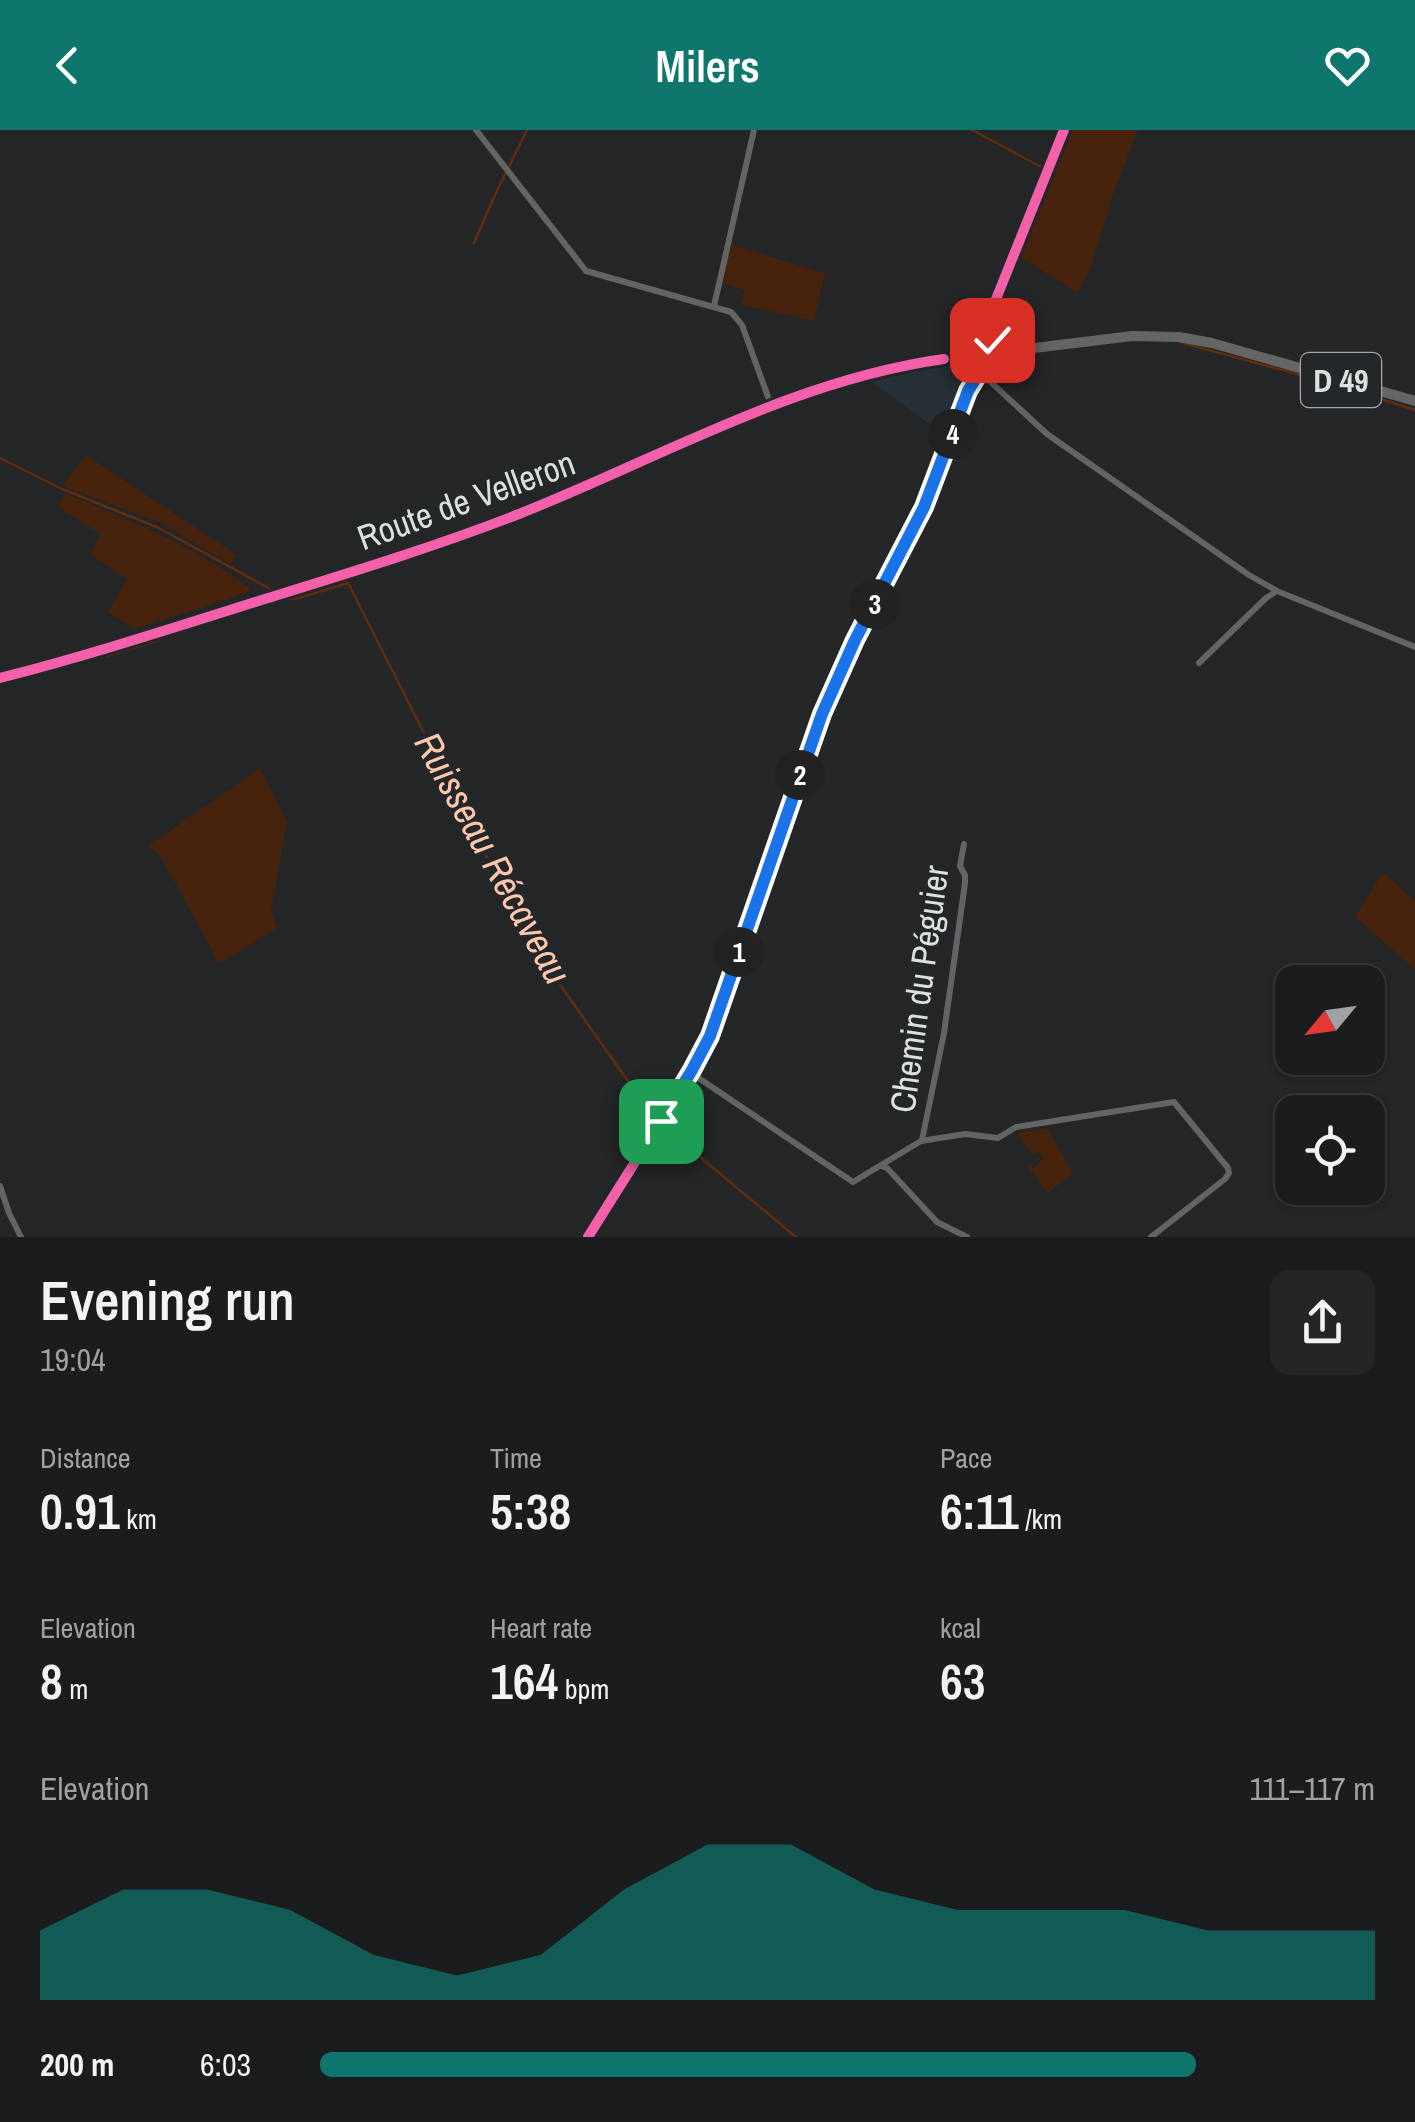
<!DOCTYPE html>
<html lang="en">
<head>
<meta charset="utf-8">
<style>
	:root { --surface:#1b1c1e; --page:#242527; --text:#f1f3f6; --muted:#a0a1a4; --line:#393a3c; --accent:#0f766e }
	body { margin:0; font-family:"Archivo Narrow",sans-serif; background:var(--page); color:var(--text); height:100vh; display:flex; flex-direction:column; font-size:38px; white-space:nowrap }
	* { box-sizing:border-box; margin:0 }
	p { font-size:32px; color:var(--muted) }
	.icon { flex:none; width:55px; height:55px; fill:none; stroke:currentColor; stroke-width:2; stroke-linecap:round; stroke-linejoin:round }
	.map { position:relative; height:1107px; overflow:hidden }
	.drawer { display:flex; flex-direction:column; background:var(--surface); flex:1 }
	.drawer>* { flex:none }
	.needle { width:65px; rotate:241deg }
	.tools { position:absolute; left:1275px; top:835px; display:grid; gap:20px }
	.tools a { display:grid; place-items:center; width:110px; height:110px; border-radius:20px; background:var(--surface); box-shadow:0 2px 8px #0004,0 0 0 2px var(--line); font-size:50px }
	.pin { position:absolute; display:grid; place-items:center; width:85px; height:85px; color:#fff; margin:-42px; border-radius:20px; box-shadow:0 5px 15px #0006 }
	.km { position:absolute; width:50px; height:50px; margin:-25px; border-radius:50%; background:#222; color:#fff; font-size:28px; line-height:50px; text-align:center }
	.round { display:grid; place-items:center; flex:none; width:105px; height:105px; border-radius:20px; background:var(--page) }
	.head { display:flex; align-items:center; justify-content:space-between; height:170px; padding:0 40px }
	h1 { font-size:55px; font-weight:600; line-height:75px }
	.figures { display:grid; grid-template-columns:repeat(3,1fr); gap:15px; height:170px; padding:10px 40px }
	.figures div { display:grid; align-content:center }
	.figures b { font-size:50px; font-weight:600 }
	.figures small { font-size:28px; font-weight:400 }
	.figures p { font-size:28px }
	.chart { height:280px; padding:20px 40px }
	.chart p { display:flex; justify-content:space-between }
	.chart svg { width:100%; height:180px; margin-top:10px; fill:var(--accent); opacity:.7 }
	ul { padding:0 40px; list-style:none; font-size:32px }
	li { display:grid; grid-template-columns:160px 120px 1fr; align-items:center; height:75px }
	li i { height:25px; border-radius:12px; background:var(--accent) }
	header { display:flex; justify-content:space-between; align-items:center; height:130px; padding:0 40px; background:var(--accent); color:#fff; font-size:45px; font-weight:600 }
	.map>svg:first-child { display:block }
	.built { fill:#273036 }
	.green { fill:#47230e }
	.lines { fill:none; stroke-linecap:round; stroke-linejoin:round }
	.stream { stroke:#612d0e; stroke-width:2.5 }
	.street { stroke:#636464; stroke-width:6 }
	.primary { stroke:#646565; stroke-width:10 }
	.cycleway-casing { stroke:#232729; stroke-width:16 }
	.cycleway { stroke:#f560ab; stroke-width:10 }
	.route-casing { stroke:#fff; stroke-width:20 }
	.route { stroke:#1a73e8; stroke-width:12 }
	.labels { text-anchor:middle; dominant-baseline:central; stroke-width:10; stroke-linejoin:round; paint-order:stroke }
	.shield { fill:#232729; stroke:#a5a8aa; stroke-width:2.5 }
	.shield-label { font-size:32px; font-weight:bold; fill:#dde0e1 }
	.street-label { font-size:35px; fill:#dde0e1; stroke:#232729 }
	.water-label { font-size:38px; font-style:italic; fill:#ffc7ab; stroke:#232729 }
</style>
</head>
<body>
<header><svg class="icon" aria-label="back" viewBox="0 0 24 24"><path d="M15 5l-7 7 7 7"/></svg>Milers<svg class="icon" aria-label="heart" viewBox="0 0 24 24"><path d="M12 20l-8-8c-3-5 5-10 8-4 3-6 11-1 8 4z"/></svg></header>
<div class="map">
<svg width="1415" height="1107" viewBox="0 0 1415 1107">
	<rect width="100%" height="100%" fill="#242628"/>
	<path class="built" d="M 941,234 L 951,235 L 962,240 L 965,247 L 962,268 L 946,306 L 872,252 Z"/>
	<path class="green" d="M 1070,0 L 1138,0 L 1112,67 L 1090,140 L 1077,163 L 1019,126 Z
		M 731,115 L 825,143 L 814,191 L 741,175 L 745,160 L 722,153 Z
		M 86,325 L 237,425 L 230,434 L 163,394 L 63,356 Z
		M 64,363 C 128,390 196,416 251,459 L 244,464 L 134,499 L 108,482 L 127,449 L 91,425 L 100,404 L 59,377 Z
		M 260,638 L 287,692 L 271,782 L 277,798 L 219,833 L 161,727 L 148,716 Z
		M 1383,742 L 1415,771 L 1415,839 L 1355,787 Z
		M 1047,998 L 1073,1043 L 1048,1063 L 1028,1037 L 1029,1034 L 1033,1039 L 1044,1027 L 1039,1022 L 1034,1026 L 1017,1003 Z"/>
	<g class="lines">
		<path class="stream" d="M 972,0 L 1043,38
			M 474,113 L 494,67 L 527,0
			M 1179,212 L 1345,257 L 1415,280
			M 0,328 L 62,359 L 159,398 L 272,460
			M 285,469 L 299,468 L 348,453 L 530,812 L 656,991
			M 144,501 L 211,480
			M 106,526 L 156,511
			M 663,996 L 796,1107"/>
		<path class="street" d="M 476,0 L 586,141 L 731,182 L 742,195 L 771,275
			M 714,176 L 754,0
			M 972,243 L 983,245 L 1047,304 L 1249,445 L 1277,461 L 1415,517
			M 972,256 L 992,210 L 990,193
			M 1199,533 L 1266,468 L 1277,461
			M 691,943 L 853,1052 L 921,1011 L 965,1004 L 998,1008 L 1016,997 L 1174,972 L 1228,1038 L 1229,1043 L 1225,1049 L 1151,1107
			M 922,1010 L 944,903 L 965,753 L 965,745 L 960,736 L 964,714
			M 881,1036 L 887,1038 L 937,1092 L 967,1107
			M 0,1056 L 9,1083 L 21,1107
			M 588,1107 L 691,943 L 709,907 L 822,584 L 855,510 L 925,377 L 968,261 L 980,209 L 1064,0"/>
		<path class="primary" d="M 0,548 L 75,529 L 440,413 L 557,369 L 771,275 L 858,246 L 928,231 L 1132,206 L 1179,207 L 1212,213 L 1415,271"/>
		<g class="cycleway-casing">
			<path id="cycleway" d="M 0,548 C 90,525 179,496 268,468 C 352,442 437,416 519,384 C 660,328 793,250 944,229
				M 588,1107 L 691,943 L 709,907 L 822,584 L 855,510 L 925,377 L 968,261 L 980,209 L 1064,0"/>
		</g>
		<use href="#cycleway" class="cycleway"/>
	</g>
	<g class="lines">
		<g class="route-casing">
			<path id="route" d="M 661,991 L 692,940 L 710,906 L 822,584 L 855,510 L 924,377 L 968,261 L 979,243 L 992,210"/>
		</g>
		<use href="#route" class="route"/>
	</g>
	<g class="labels">
		<rect class="shield" x="1301" y="223" width="80" height="54" rx="8"/>
		<g class="shield-label">
			<text x="1341" y="250">D 49</text>
		</g>
		<g class="street-label">
			<text transform="translate(466 370) rotate(-20)">Route de Velleron</text>
			<text transform="translate(919 859) rotate(-82)">Chemin du Péguier</text>
		</g>
		<g class="water-label">
			<text transform="translate(493 728) rotate(61)">Ruisseau Récaveau</text>
		</g>
	</g>
</svg>
<div class="tools">
<a><svg class="needle" viewBox="-14 -14 28 28"><path d="M0-13l5 13h-10z" fill="#e53935"/><path d="M0 13l5-13h-10z" fill="#a0a1a4"/></svg></a>
<a><svg class="icon" aria-label="locate" viewBox="0 0 24 24"><circle cx="12" cy="12" r="6"/><path d="M12 2v4M12 18v4M2 12h4M18 12h4"/></svg></a>
</div>
<div class="pin" style="left:661px;top:991px;background:#1e9e55"><svg class="icon" aria-label="arrive" viewBox="0 0 24 24"><path d="M6 21V4h12l-3 4 3 4H6"/></svg></div>
<div class="pin" style="left:992px;top:210px;background:#d93025"><svg class="icon" aria-label="check" viewBox="0 0 24 24"><path d="M5 12l5 5 9-10"/></svg></div>
<b class="km" style="left:739px;top:822px">1</b>
<b class="km" style="left:800px;top:645px">2</b>
<b class="km" style="left:875px;top:474px">3</b>
<b class="km" style="left:953px;top:304px">4</b>
</div>
<section class="drawer">
<div class="head"><div><h1>Evening run</h1><p>19:04</p></div><a class="round"><svg class="icon" aria-label="share" viewBox="0 0 24 24"><path d="M12 15V3M7 8l5-5 5 5M5 13v7h14v-7"/></svg></a></div>
<div class="figures">
<div><p>Distance</p><b>0.91<small> km</small></b></div>
<div><p>Time</p><b>5:38</b></div>
<div><p>Pace</p><b>6:11<small> /km</small></b></div>
</div>
<div class="figures">
<div><p>Elevation</p><b>8<small> m</small></b></div>
<div><p>Heart rate</p><b>164<small> bpm</small></b></div>
<div><p>kcal</p><b>63</b></div>
</div>
<div class="chart"><p><span>Elevation</span>111–117 m</p>
<svg viewBox="0 0 160 44" preserveAspectRatio="none"><path d="M0 44V27L10 17L20 17L30 22L40 33L50 38L60 33L70 17L80 6L90 6L100 17L110 22L120 22L130 22L140 27L150 27L160 27V44z"/></svg>
</div>
<ul>
<li><b>200 m</b>6:03<i style="width:83%"></i></li>
</ul>
</section>
</body>
</html>
